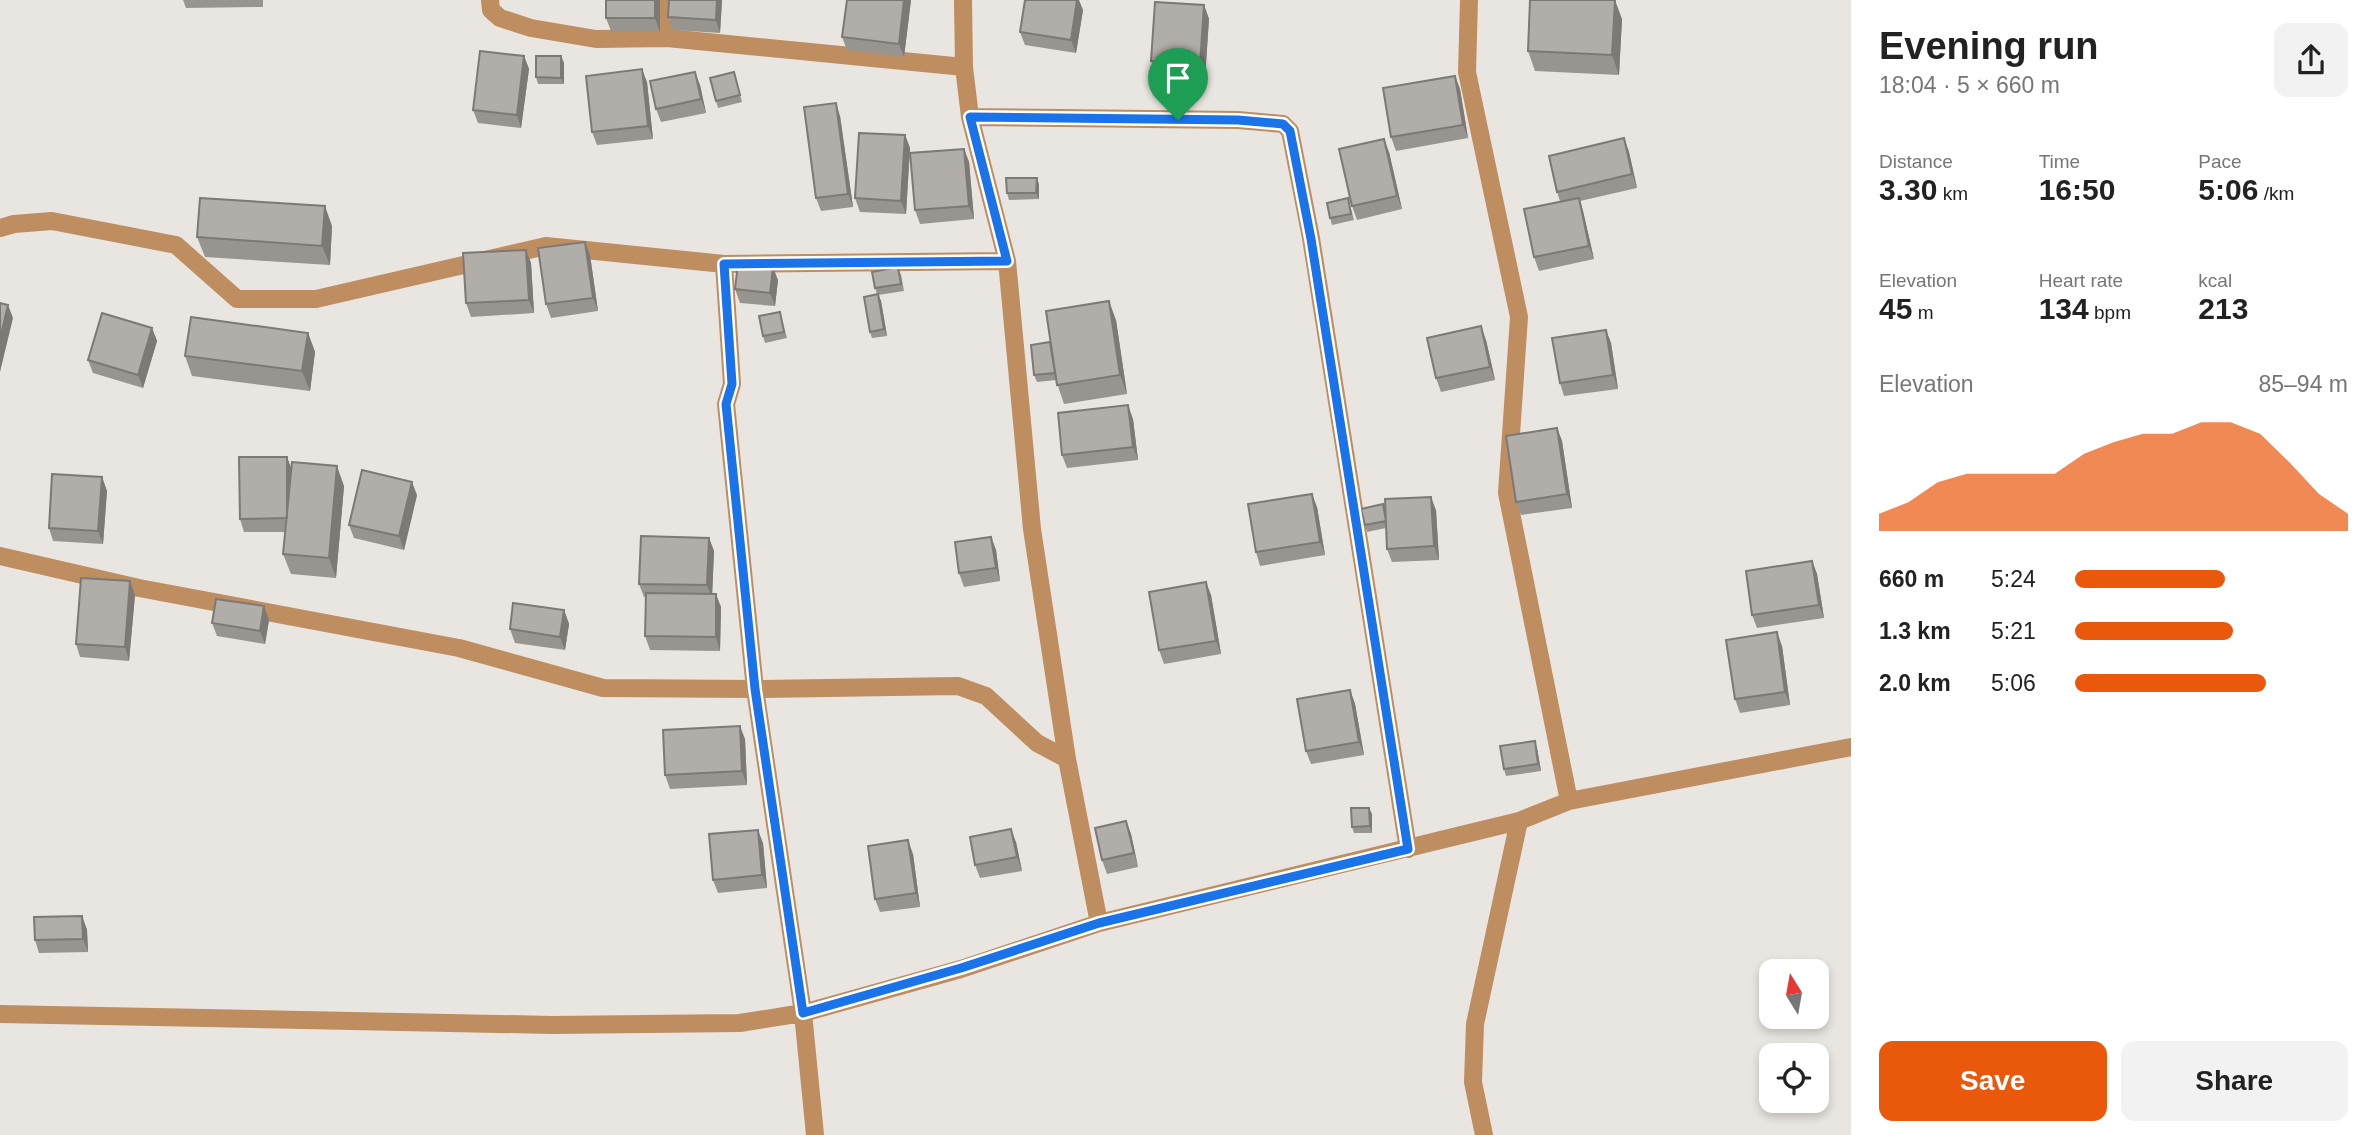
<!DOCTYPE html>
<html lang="en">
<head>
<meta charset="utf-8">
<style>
	:root { --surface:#fff; --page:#f2f2f2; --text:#222; --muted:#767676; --accent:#ea580c }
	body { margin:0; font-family:Helvetica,sans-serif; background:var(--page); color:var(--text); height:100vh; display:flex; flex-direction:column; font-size:26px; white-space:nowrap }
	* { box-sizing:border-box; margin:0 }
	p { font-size:23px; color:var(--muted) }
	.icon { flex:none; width:38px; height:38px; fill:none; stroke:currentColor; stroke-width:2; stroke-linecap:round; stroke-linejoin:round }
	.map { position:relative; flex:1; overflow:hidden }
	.side { display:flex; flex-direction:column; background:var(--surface); width:525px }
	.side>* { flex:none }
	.needle { width:46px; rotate:349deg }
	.tools { position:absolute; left:1759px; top:959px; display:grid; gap:14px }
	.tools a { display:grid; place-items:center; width:70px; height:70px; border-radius:14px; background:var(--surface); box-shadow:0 4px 10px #0003; font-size:35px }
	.pin { position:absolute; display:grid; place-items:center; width:60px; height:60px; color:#fff; margin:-72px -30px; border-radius:50% 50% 50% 0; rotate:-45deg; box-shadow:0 0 7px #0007 }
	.pin .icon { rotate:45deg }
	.round { display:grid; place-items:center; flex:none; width:74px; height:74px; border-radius:14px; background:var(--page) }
	.head { display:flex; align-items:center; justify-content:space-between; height:119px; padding:0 28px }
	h1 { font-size:38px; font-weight:600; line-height:52px }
	.metrics { display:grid; grid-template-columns:repeat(3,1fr); gap:10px; height:119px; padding:7px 28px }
	.metrics div { display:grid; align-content:center }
	.metrics b { font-size:30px; font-weight:600 }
	.metrics small { font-size:19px; font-weight:400 }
	.metrics p { font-size:19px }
	.chart { height:196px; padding:14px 28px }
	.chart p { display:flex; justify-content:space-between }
	.chart svg { width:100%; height:126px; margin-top:7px; fill:var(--accent); opacity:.7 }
	.primary-button { display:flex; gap:14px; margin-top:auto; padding:14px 28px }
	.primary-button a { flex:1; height:80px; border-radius:14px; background:var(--accent); color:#fff; font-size:28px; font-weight:600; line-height:80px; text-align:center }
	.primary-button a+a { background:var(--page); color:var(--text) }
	ul { padding:0 28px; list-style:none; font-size:23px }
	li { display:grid; grid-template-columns:112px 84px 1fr; align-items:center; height:52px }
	li i { height:18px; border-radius:9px; background:var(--accent) }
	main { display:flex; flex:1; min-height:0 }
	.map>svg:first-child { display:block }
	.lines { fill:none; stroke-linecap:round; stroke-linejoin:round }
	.minor { stroke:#be8d60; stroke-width:18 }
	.wall { fill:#989591 }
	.shaded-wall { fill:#7c7976 }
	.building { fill:#b1ada9; stroke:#7c7976; stroke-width:2 }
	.route-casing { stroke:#fff; stroke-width:14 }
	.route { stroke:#1a73e8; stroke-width:9 }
</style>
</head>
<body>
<main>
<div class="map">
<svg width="1851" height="1135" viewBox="0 0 1851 1135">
	<rect width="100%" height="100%" fill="#e9e5e0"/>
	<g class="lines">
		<path class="minor" d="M 490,0 L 491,10 L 500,18 L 531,28 L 596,39 L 667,38 L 964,67
			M 963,0 L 964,67 L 970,117 L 1238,120 L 1283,124 L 1290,131 L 1311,238 L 1408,849
			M 1469,0 L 1467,72 L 1519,317 L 1507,493 L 1569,801
			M 667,38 L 668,0
			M 970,117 L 1007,261 L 1032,529 L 1067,759 L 1099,923
			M 0,228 L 14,224 L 52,221 L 176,245 L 237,299 L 316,299 L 546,246 L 724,264 L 1007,261
			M 724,264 L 732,384 L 726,404 L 755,689 L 803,1013 L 815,1135
			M 0,556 L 139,588 L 459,648 L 603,688 L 755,689 L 958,686 L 986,696 L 1037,743 L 1067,759
			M 0,1014 L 552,1025 L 740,1023 L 803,1013 L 961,969 L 1099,923 L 1519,821 L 1569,801 L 1851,747
			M 1484,1135 L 1473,1082 L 1475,1024 L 1519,821"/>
	</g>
	<path class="wall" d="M 183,0 L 263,0 L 263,7 L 186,8 Z
		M 606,0 L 660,0 L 660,32 L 611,31 L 606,18 Z
		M 669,0 L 722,0 L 720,33 L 672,30 L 668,17 Z
		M 911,0 L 904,57 L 847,50 L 842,37 Z
		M 1204,5 L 1209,19 L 1205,78 L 1156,75 L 1151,61 Z
		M 1083,10 L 1076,53 L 1025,45 L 1020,32 Z
		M 1622,19 L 1619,75 L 1535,71 L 1528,51 Z
		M 524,56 L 529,69 L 521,128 L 478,123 L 473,110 Z
		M 561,56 L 564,63 L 564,84 L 538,84 L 536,77 Z
		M 1455,76 L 1460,89 L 1468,138 L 1396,151 L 1391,137 Z
		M 736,79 L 742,102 L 718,108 L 716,101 Z
		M 647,82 L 653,139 L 597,145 L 592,132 Z
		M 700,85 L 706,113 L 661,122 L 656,109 Z
		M 840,116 L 853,207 L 821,211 L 816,198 Z
		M 905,135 L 910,148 L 906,214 L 860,212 L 855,198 Z
		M 1624,138 L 1629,152 L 1637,188 L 1580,201 L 1583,211 L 1594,259 L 1539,271 L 1534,257 L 1560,201 L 1557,192 Z
		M 964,149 L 969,162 L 974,219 L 920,224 L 915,210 Z
		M 1389,152 L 1402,209 L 1357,220 L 1352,206 Z
		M 1037,178 L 1039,185 L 1039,199 L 1009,200 L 1007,193 Z
		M 1348,198 L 1354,220 L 1332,225 L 1330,218 Z
		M 332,226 L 330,265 L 205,257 L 197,237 Z
		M 526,250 L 531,263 L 534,313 L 471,317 L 466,303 Z
		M 590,255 L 598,311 L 551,318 L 546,304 Z
		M 901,274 L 904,291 L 878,295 L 881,301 L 887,336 L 872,338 L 870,332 L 877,294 L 875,288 Z
		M 778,280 L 775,306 L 740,303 L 735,289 Z
		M 780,312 L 787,338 L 765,343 L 763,336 Z
		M 1116,320 L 1127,394 L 1064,404 L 1056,380 L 1037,382 L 1034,375 L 1050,342 Z
		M 152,328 L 157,341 L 143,388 L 93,373 L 88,360 Z
		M 1606,330 L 1611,343 L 1618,389 L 1564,396 L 1560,383 Z
		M 308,333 L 315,352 L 310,391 L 192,376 L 185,356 Z
		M 1486,340 L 1495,380 L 1441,392 L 1436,378 Z
		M 1133,419 L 1138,460 L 1067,468 L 1062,455 Z
		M 1557,428 L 1562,441 L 1572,508 L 1521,515 L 1516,502 Z
		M 287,457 L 291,469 L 344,486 L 336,578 L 291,574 L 283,554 L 285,532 L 244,532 L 240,519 Z
		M 102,477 L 107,491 L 103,544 L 53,541 L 49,528 Z
		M 417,495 L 404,550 L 354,538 L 349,525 Z
		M 1317,507 L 1325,555 L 1260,566 L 1256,552 Z
		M 1436,510 L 1439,560 L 1392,562 L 1387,549 L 1386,528 L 1367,532 L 1365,525 L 1385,511 Z
		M 991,537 L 996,550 L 1000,581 L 964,587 L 959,573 Z
		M 709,538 L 714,551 L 712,594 L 721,607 L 720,651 L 650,650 L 645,636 L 646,597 L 644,597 L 639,584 Z
		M 1812,561 L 1817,574 L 1824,618 L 1757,628 L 1752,615 Z
		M 130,581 L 135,595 L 129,661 L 80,657 L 76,644 Z
		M 1211,595 L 1221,654 L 1164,664 L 1159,650 Z
		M 264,606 L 269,620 L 265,644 L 217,636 L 212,623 Z
		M 564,610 L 569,624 L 565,650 L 515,643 L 510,629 Z
		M 1782,646 L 1790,705 L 1740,713 L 1735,699 Z
		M 1350,690 L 1355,704 L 1364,755 L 1311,764 L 1306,751 Z
		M 745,739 L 747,785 L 670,789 L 665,775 Z
		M 1537,748 L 1541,771 L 1506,776 L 1504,769 Z
		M 1372,814 L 1372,833 L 1354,833 L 1352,827 Z
		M 1126,821 L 1131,834 L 1138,867 L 1107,874 L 1102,860 Z
		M 1016,842 L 1022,871 L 980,878 L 975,865 Z
		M 763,843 L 767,888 L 718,893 L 713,880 Z
		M 913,854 L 920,907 L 880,912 L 875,899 Z
		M 82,916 L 87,930 L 88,952 L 39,953 L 35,940 Z"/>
	<path class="shaded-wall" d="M 655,0 L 660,0 L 660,32 L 655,18 Z
		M 717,0 L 722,0 L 720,33 L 716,20 Z
		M 904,0 L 911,0 L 904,57 L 899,44 Z
		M 1077,0 L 1079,0 L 1083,10 L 1076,53 L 1071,40 Z
		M 1615,0 L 1622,19 L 1619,75 L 1612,55 Z
		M 1204,5 L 1209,19 L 1205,78 L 1200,64 Z
		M 524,56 L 529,69 L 521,128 L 517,115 Z
		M 561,56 L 564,63 L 564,84 L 561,78 Z
		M 642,69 L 647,82 L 653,139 L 648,126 Z
		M 695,72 L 700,85 L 706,113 L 701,99 Z
		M 1455,76 L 1460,89 L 1468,138 L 1463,125 Z
		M 836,103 L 840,116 L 853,207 L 848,194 Z
		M 905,135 L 910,148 L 906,214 L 901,201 Z
		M 1624,138 L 1629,152 L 1637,188 L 1632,174 Z
		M 1384,139 L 1389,152 L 1402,209 L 1397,196 Z
		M 964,149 L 969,162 L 974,219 L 969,206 Z
		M 1037,178 L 1039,185 L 1039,199 L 1036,193 Z
		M 1579,198 L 1583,211 L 1594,259 L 1589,246 Z
		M 325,206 L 332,226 L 330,265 L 322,246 Z
		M 585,242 L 590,255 L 598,311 L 593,298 Z
		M 526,250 L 531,263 L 534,313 L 529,300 Z
		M 773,267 L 778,280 L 775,306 L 770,293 Z
		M 878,294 L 881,301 L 887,336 L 884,329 Z
		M 1109,301 L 1116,320 L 1127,394 L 1120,375 Z
		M 8,305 L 13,318 L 0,372 L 0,339 Z
		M 1481,326 L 1486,340 L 1495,380 L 1490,367 Z
		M 152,328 L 157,341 L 143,388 L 138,375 Z
		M 1606,330 L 1611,343 L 1618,389 L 1613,375 Z
		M 308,333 L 315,352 L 310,391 L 302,371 Z
		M 1128,405 L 1133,419 L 1138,460 L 1133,447 Z
		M 1557,428 L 1562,441 L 1572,508 L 1567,494 Z
		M 287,457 L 292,470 L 288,518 Z
		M 337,466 L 344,486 L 336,578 L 329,558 Z
		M 102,477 L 107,491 L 103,544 L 98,531 Z
		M 412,482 L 417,495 L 404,550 L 399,536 Z
		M 1312,494 L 1317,507 L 1325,555 L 1320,542 Z
		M 1431,497 L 1436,510 L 1439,560 L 1434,546 Z
		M 991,537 L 996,550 L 1000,581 L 996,568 Z
		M 709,538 L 714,551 L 712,599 L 707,585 Z
		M 1812,561 L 1817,574 L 1824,618 L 1819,605 Z
		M 130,581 L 135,595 L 129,661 L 125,647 Z
		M 1206,582 L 1211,595 L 1221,654 L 1216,641 Z
		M 716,594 L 721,607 L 720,651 L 716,637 Z
		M 264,606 L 269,620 L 265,644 L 260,631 Z
		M 564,610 L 569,624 L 565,650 L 560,637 Z
		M 1777,632 L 1782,646 L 1790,705 L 1785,692 Z
		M 1350,690 L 1355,704 L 1364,755 L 1359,742 Z
		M 740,726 L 745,739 L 747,785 L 742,771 Z
		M 1535,741 L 1537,748 L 1541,771 L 1538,764 Z
		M 1369,808 L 1372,814 L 1372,833 L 1370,826 Z
		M 1126,821 L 1131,834 L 1138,867 L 1134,853 Z
		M 1011,829 L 1016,842 L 1022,871 L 1017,857 Z
		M 758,830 L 763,843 L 767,888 L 762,875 Z
		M 908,840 L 913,854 L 920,907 L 916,893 Z
		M 82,916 L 87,930 L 88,952 L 83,939 Z"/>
	<path class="building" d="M 606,0 L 655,0 L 655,18 L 606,18 Z
		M 669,0 L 717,0 L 716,20 L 668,17 Z
		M 847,0 L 904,0 L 899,44 L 842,37 Z
		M 1025,0 L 1077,0 L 1071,40 L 1020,32 Z
		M 1530,0 L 1615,0 L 1612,55 L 1528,51 Z
		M 1155,2 L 1204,5 L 1200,64 L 1151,61 Z
		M 480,51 L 524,56 L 517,115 L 473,110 Z
		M 536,56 L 561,56 L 561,78 L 536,77 Z
		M 642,69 L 648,126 L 592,132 L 586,76 Z
		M 695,72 L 701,99 L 656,109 L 650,81 Z
		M 734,72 L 740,95 L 716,101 L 710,78 Z
		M 1455,76 L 1463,125 L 1391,137 L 1383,88 Z
		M 836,103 L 848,194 L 816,198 L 804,107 Z
		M 859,133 L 905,135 L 901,201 L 855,198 Z
		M 1624,138 L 1632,174 L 1557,192 L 1549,156 Z
		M 1384,139 L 1397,196 L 1352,206 L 1339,149 Z
		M 964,149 L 969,206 L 915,210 L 910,153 Z
		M 1006,178 L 1037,178 L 1036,193 L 1007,193 Z
		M 200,198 L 325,206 L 322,246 L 197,237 Z
		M 1348,198 L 1351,214 L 1330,218 L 1327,203 Z
		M 1579,198 L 1589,246 L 1534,257 L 1524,209 Z
		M 585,242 L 593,298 L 546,304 L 538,248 Z
		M 526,250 L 529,300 L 466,303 L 463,253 Z
		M 738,263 L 773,267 L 770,293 L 735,289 Z
		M 898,267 L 901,284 L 875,288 L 872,272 Z
		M 878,294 L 884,329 L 870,332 L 864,297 Z
		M 1109,301 L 1120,375 L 1057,385 L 1046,311 Z
		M 0,303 L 8,305 L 0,339 Z
		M 780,312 L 784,332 L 763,336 L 759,316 Z
		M 102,313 L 152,328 L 138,375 L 88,360 Z
		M 191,317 L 308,333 L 302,371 L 185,356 Z
		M 1481,326 L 1490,367 L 1436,378 L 1427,338 Z
		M 1606,330 L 1613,375 L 1560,383 L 1552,338 Z
		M 1050,342 L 1055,373 L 1034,375 L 1031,345 Z
		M 1128,405 L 1133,447 L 1062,455 L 1058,413 Z
		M 1557,428 L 1567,494 L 1516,502 L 1506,436 Z
		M 239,457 L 287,457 L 287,518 L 240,519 Z
		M 292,462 L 337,466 L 329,558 L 283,554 Z
		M 362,470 L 412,482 L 399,536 L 349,525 Z
		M 52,474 L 102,477 L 98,531 L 49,528 Z
		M 1312,494 L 1320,542 L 1256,552 L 1248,504 Z
		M 1431,497 L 1434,546 L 1387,549 L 1385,499 Z
		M 1383,504 L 1386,521 L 1365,525 L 1361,509 Z
		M 641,536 L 709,538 L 707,585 L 639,584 Z
		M 991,537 L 996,568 L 959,573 L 955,542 Z
		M 1812,561 L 1819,605 L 1752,615 L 1746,571 Z
		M 81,578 L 130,581 L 125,647 L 76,644 Z
		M 1206,582 L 1216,641 L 1159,650 L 1149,592 Z
		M 646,593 L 716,594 L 716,637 L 645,636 Z
		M 216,599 L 264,606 L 260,631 L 212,623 Z
		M 513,603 L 564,610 L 560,637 L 510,629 Z
		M 1777,632 L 1785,692 L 1735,699 L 1726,640 Z
		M 1350,690 L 1359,742 L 1306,751 L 1297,699 Z
		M 740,726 L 742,771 L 665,775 L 663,730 Z
		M 1535,741 L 1538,764 L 1504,769 L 1500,746 Z
		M 1351,808 L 1369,808 L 1370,826 L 1352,827 Z
		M 1126,821 L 1134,853 L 1102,860 L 1095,828 Z
		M 1011,829 L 1017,857 L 975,865 L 970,837 Z
		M 758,830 L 762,875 L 713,880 L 709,834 Z
		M 908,840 L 916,893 L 875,899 L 868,846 Z
		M 82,916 L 83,939 L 35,940 L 34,917 Z"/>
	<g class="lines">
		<g class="route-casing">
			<path id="route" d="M 970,117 L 1238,120 L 1283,124 L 1290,131 L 1311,239 L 1408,849 L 1099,923 L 961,968 L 803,1013 L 755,689 L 726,404 L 732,384 L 724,264 L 1007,261 Z"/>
		</g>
		<use href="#route" class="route"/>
	</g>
</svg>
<div class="tools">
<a><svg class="needle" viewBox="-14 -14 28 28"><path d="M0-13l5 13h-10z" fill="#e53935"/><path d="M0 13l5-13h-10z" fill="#767676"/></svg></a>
<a><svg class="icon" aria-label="locate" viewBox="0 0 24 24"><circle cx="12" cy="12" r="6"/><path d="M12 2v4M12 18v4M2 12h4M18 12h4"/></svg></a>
</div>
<div class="pin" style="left:1178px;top:120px;background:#1e9e55"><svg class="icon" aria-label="arrive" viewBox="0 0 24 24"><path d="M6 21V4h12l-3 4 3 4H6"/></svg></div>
</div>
<section class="side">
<div class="head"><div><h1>Evening run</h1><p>18:04 · 5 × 660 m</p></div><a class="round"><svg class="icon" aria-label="share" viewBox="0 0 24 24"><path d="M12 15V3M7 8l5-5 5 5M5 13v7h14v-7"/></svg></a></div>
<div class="metrics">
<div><p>Distance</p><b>3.30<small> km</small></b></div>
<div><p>Time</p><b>16:50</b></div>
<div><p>Pace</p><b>5:06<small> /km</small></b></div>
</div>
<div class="metrics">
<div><p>Elevation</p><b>45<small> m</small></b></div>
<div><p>Heart rate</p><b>134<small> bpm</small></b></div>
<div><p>kcal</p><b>213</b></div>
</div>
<div class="chart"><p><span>Elevation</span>85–94 m</p>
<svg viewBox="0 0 160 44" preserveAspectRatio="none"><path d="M0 44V38L10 34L20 27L30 24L40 24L50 24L60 24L70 17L80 13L90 10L100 10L110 6L120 6L130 10L140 20L150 31L160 38V44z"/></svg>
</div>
<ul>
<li><b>660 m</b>5:24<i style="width:55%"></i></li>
<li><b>1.3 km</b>5:21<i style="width:58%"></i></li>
<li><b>2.0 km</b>5:06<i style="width:70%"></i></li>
</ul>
<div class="primary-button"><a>Save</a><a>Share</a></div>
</section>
</main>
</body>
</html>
